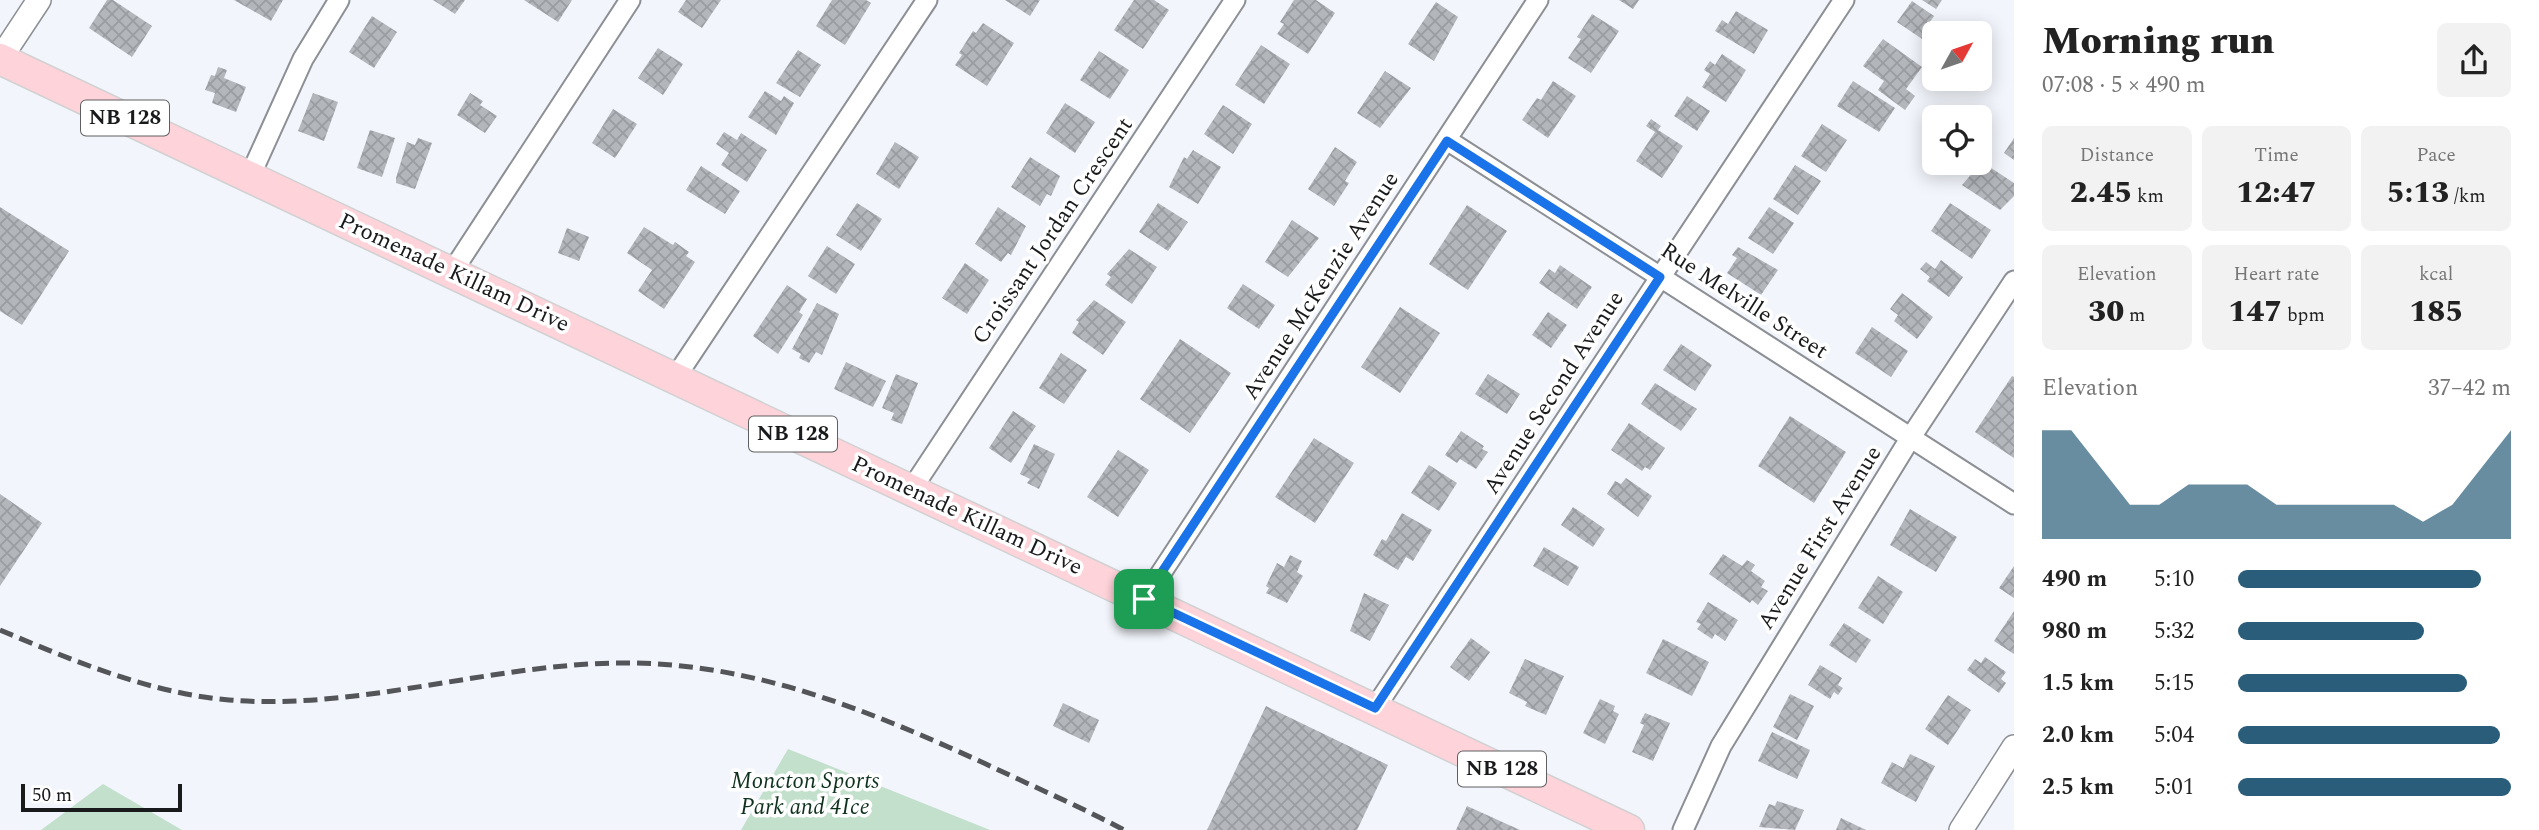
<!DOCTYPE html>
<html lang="en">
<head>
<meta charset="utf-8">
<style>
	:root { --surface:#fff; --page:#f2f2f2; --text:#222; --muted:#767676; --accent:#295d79 }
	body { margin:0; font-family:Spectral,serif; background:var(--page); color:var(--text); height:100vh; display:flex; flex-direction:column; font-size:26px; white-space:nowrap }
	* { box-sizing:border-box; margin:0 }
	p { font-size:23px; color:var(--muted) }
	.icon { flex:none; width:38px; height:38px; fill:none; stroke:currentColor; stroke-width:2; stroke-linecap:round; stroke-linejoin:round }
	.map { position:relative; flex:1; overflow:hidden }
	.drawer { display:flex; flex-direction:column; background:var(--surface); width:525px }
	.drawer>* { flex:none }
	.needle { width:46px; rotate:50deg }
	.tools { position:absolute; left:1922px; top:21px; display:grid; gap:14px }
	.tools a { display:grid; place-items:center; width:70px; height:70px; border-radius:10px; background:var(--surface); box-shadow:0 4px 18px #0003; font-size:35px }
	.scale { position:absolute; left:21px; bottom:18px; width:161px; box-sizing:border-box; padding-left:7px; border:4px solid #191a1c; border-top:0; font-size:19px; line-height:24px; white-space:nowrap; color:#191a1c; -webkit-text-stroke:5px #fff; paint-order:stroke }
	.pin { position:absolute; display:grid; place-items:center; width:60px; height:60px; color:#fff; margin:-30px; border-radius:14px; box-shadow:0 4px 10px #0006 }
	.round { display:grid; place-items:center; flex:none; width:74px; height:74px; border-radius:10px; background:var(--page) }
	.overview { display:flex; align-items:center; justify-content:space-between; height:119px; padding:0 28px }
	h1 { font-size:38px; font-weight:800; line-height:52px }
	.figures { display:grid; grid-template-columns:repeat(3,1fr); gap:10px; height:119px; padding:7px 28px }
	.figures div { display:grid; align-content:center; border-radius:10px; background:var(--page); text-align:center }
	.figures b { font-size:30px; font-weight:800 }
	.figures small { font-size:19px; font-weight:400 }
	.figures p { font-size:19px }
	.chart { height:196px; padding:14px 28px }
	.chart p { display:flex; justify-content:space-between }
	.chart svg { width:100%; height:126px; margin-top:7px; fill:var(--accent); opacity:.7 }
	ul { padding:0 28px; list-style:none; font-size:23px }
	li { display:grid; grid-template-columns:112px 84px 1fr; align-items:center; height:52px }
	li i { height:18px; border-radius:9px; background:var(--accent) }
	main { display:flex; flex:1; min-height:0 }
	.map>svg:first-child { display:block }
	.park { fill:#c2e0cc }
	.building { fill:url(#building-cross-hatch) }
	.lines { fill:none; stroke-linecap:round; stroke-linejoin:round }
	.minor-casing { stroke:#8c8f94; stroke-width:23 }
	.tertiary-casing { stroke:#8c8f94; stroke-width:26 }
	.primary-casing { stroke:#d1d1d2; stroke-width:33 }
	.minor { stroke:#fff; stroke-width:19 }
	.tertiary { stroke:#fff; stroke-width:23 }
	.primary { stroke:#fed3d9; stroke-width:30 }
	.rail { stroke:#535558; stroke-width:5; stroke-dasharray:14 7; stroke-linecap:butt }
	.route-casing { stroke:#fff; stroke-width:14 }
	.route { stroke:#1a73e8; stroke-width:9 }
	.labels { text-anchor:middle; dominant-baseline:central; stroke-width:7; stroke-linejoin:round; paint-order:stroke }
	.shield { fill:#fff; stroke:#5e5f60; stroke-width:2 }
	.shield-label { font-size:21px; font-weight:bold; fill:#191a1c }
	.street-label { font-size:23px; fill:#191a1c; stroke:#fff }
	.park-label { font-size:23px; font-style:italic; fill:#0f321e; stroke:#fff }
</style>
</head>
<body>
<main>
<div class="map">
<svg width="2014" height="830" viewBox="0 0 2014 830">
	<defs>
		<pattern id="building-cross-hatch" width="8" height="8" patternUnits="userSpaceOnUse" patternTransform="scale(1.75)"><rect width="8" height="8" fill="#b3b6bb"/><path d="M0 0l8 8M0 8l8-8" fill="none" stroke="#999ca0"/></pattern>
	</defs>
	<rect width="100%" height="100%" fill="#f2f5fb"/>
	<path class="park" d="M 788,749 L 990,830 L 741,830 Z
		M 103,784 L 182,830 L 41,830 Z"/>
	<path class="building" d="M 107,0 L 113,0 L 152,26 L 132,57 L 89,28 Z
		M 234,0 L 283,0 L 271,21 Z
		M 433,0 L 465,0 L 455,14 Z
		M 524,0 L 572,0 L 558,22 Z
		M 686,0 L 721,0 L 702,28 L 678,12 Z
		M 832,0 L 866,0 L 871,3 L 845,45 L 816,26 Z
		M 1005,0 L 1040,0 L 1030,16 Z
		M 1134,0 L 1154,0 L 1169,10 L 1143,49 L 1114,30 Z
		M 1294,0 L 1316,0 L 1335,13 L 1308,54 L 1277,34 L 1284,24 L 1280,22 Z
		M 1619,0 L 1639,0 L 1633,9 Z
		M 1922,0 L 1942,0 L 1936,9 Z
		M 1912,1 L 1934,16 L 1925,29 L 1931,32 L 1925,41 L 1897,22 Z
		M 1436,2 L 1458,17 L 1434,61 L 1408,44 Z
		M 1736,11 L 1768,30 L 1754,54 L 1715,31 L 1722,20 L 1728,24 Z
		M 1592,14 L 1619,31 L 1591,73 L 1568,58 L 1581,39 L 1577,37 Z
		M 372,16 L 397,32 L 374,68 L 349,52 Z
		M 983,23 L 1014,43 L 987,86 L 955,65 L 962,55 L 959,53 L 973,31 L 976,33 Z
		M 1883,39 L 1922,67 L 1906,89 L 1915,96 L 1905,110 L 1878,90 L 1884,81 L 1863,66 Z
		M 1261,45 L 1290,64 L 1264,104 L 1235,85 Z
		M 658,48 L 683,64 L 663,95 L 638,78 Z
		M 798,50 L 821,65 L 800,97 L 776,83 Z
		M 1099,51 L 1129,70 L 1110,99 L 1080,80 Z
		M 1722,54 L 1746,70 L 1726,102 L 1702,87 L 1710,74 L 1704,70 L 1710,61 L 1715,65 Z
		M 218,67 L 227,70 L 224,78 L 246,87 L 236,112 L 212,103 L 215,93 L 205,90 L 211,75 L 215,76 Z
		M 1385,71 L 1411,88 L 1380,128 L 1357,113 Z
		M 1553,81 L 1576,96 L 1548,138 L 1522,120 L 1537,98 L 1541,100 Z
		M 1853,81 L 1895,108 L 1879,132 L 1837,106 Z
		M 765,91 L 781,101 L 784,96 L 794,103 L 776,135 L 748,117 Z
		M 313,93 L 338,102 L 324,141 L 298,131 Z
		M 470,93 L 483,101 L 480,105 L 497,116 L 485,133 L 457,115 Z
		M 1687,96 L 1710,111 L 1697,131 L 1674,116 Z
		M 1065,103 L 1095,122 L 1075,153 L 1046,133 Z
		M 1223,105 L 1252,124 L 1233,154 L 1204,134 Z
		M 613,109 L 637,124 L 615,158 L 592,143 Z
		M 1651,119 L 1661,126 L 1658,130 L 1683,146 L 1662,178 L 1636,161 L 1655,132 L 1646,126 Z
		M 1822,124 L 1847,140 L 1826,172 L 1801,156 Z
		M 370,130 L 395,138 L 382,177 L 357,168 Z
		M 724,132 L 737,140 L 741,133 L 767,150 L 747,182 L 721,165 L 729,153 L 716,144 Z
		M 418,138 L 432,143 L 415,189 L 396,183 L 396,178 L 407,142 L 415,145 Z
		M 2014,138 L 2014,160 L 2004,153 Z
		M 895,142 L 919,157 L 899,189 L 876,174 Z
		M 1335,147 L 1357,162 L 1345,181 L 1349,183 L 1334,206 L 1308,189 Z
		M 1193,150 L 1221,167 L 1198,204 L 1169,187 L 1184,157 L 1187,159 Z
		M 1030,157 L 1060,176 L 1051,196 L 1047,194 L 1040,206 L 1011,187 Z
		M 1982,162 L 2014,183 L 2014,196 L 2000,210 L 1962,185 Z
		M 1795,165 L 1821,181 L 1798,215 L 1773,199 Z
		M 701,166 L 740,191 L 725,214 L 686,190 Z
		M 857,203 L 882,219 L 861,251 L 836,235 Z
		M 1158,203 L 1188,222 L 1168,251 L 1139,232 Z
		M 1950,203 L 1991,230 L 1972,259 L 1931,231 Z
		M 1467,205 L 1507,231 L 1468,290 L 1429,264 Z
		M 0,207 L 69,251 L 22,325 L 0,311 Z
		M 998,207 L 1026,226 L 1011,255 L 1008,253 L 1001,262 L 975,244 Z
		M 1769,207 L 1794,223 L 1773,254 L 1748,238 Z
		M 1292,220 L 1319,238 L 1288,277 L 1265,262 Z
		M 644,227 L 673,245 L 675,242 L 689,252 L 686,256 L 695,262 L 664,309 L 638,291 L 652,270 L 627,253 Z
		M 567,228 L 589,237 L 579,261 L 558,253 Z
		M 827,246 L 855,264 L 836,294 L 808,276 Z
		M 1738,247 L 1778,270 L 1761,295 L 1727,273 L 1737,258 L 1732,255 Z
		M 1129,249 L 1157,267 L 1132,304 L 1105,285 L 1111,277 L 1107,274 Z
		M 1941,260 L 1963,277 L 1949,297 L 1927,281 L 1930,277 L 1920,269 L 1926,262 L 1935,269 Z
		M 965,263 L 989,280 L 967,314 L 942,298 Z
		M 1560,265 L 1592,287 L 1577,309 L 1539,283 L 1549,269 L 1555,273 Z
		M 1243,284 L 1275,305 L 1259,329 L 1227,308 Z
		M 787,285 L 807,299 L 799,312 L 803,315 L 778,354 L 753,336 Z
		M 1902,293 L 1933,317 L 1917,339 L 1894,321 L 1898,315 L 1890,309 Z
		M 1094,300 L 1126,322 L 1103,355 L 1072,333 L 1079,322 L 1076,320 Z
		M 817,303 L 839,314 L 822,355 L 816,352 L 809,363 L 799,358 L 801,354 L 792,349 Z
		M 1400,307 L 1440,333 L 1400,393 L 1361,367 Z
		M 1548,312 L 1567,325 L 1551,348 L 1532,335 Z
		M 1872,327 L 1908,351 L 1891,377 L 1855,353 Z
		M 1180,339 L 1231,373 L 1190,433 L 1140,399 Z
		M 1681,344 L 1712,365 L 1695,391 L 1663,370 Z
		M 1061,353 L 1087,370 L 1064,404 L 1039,388 Z
		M 846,362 L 886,381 L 873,407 L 834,389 Z
		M 896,374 L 918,383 L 902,424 L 891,420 L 894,413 L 882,408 Z
		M 1488,374 L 1520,394 L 1507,414 L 1475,394 Z
		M 2012,376 L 2014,377 L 2014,458 L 1975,432 Z
		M 1655,383 L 1697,409 L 1681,431 L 1641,404 Z
		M 1013,411 L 1036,426 L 1011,463 L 989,448 Z
		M 1790,416 L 1846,452 L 1814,503 L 1758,466 Z
		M 1629,423 L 1665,448 L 1650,470 L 1645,467 L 1642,471 L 1611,450 Z
		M 1461,431 L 1484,446 L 1482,449 L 1488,452 L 1476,469 L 1460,459 L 1457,463 L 1445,455 Z
		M 1314,438 L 1354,463 L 1315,523 L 1275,497 Z
		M 1034,444 L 1055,454 L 1039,489 L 1027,483 L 1030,479 L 1020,474 Z
		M 1118,450 L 1149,470 L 1118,517 L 1087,497 Z
		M 1429,465 L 1457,483 L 1439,511 L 1411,493 Z
		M 1626,478 L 1652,496 L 1638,517 L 1607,494 L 1615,481 L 1621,484 Z
		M 0,494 L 42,523 L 0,586 Z
		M 1573,507 L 1605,529 L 1593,547 L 1561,525 Z
		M 1910,509 L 1957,537 L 1936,572 L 1890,545 Z
		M 1402,513 L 1432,530 L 1413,561 L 1406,557 L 1398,570 L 1373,555 L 1382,539 L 1386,541 Z
		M 1544,547 L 1579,567 L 1568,586 L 1533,566 Z
		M 1723,554 L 1742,566 L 1747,560 L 1755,565 L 1751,571 L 1765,581 L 1761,587 L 1768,591 L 1758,605 L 1752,600 L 1750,603 L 1709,574 Z
		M 1290,555 L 1302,561 L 1297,572 L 1303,576 L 1287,603 L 1266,593 L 1269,588 L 1266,586 L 1277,563 L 1284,567 Z
		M 2014,566 L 2014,598 L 1999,588 Z
		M 1878,576 L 1903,592 L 1883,624 L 1858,608 Z
		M 1364,593 L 1389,605 L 1370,641 L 1350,631 Z
		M 1708,602 L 1738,620 L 1725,641 L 1715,634 L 1712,639 L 1697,629 L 1701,624 L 1696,622 Z
		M 2014,611 L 2014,654 L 1994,641 Z
		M 1844,623 L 1871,640 L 1856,663 L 1829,645 Z
		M 1471,638 L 1490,652 L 1469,681 L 1450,667 Z
		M 1663,639 L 1709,662 L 1692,696 L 1646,673 Z
		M 1985,657 L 2006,672 L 2001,679 L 2006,683 L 1999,693 L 1967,670 L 1975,659 L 1981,663 Z
		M 1525,659 L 1564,676 L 1546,715 L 1525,706 L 1527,702 L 1509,693 Z
		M 1820,665 L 1842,678 L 1838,685 L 1843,688 L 1838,695 L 1834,692 L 1830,699 L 1808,685 Z
		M 1790,694 L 1814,706 L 1797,740 L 1773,727 Z
		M 1948,695 L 1971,710 L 1948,745 L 1925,729 Z
		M 1600,699 L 1615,706 L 1613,711 L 1619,714 L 1605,744 L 1583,733 Z
		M 1063,703 L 1099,720 L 1089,743 L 1053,726 Z
		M 1266,706 L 1388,765 L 1357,830 L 1207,830 Z
		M 1645,713 L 1670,723 L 1653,761 L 1632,752 L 1644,725 L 1640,723 Z
		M 1772,732 L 1810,750 L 1797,779 L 1758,761 Z
		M 1910,754 L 1935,766 L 1916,802 L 1881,783 L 1892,762 L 1903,768 Z
		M 1777,801 L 1804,810 L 1795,830 L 1759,827 L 1769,804 L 1775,806 Z
		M 1467,806 L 1520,830 L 1456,830 Z
		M 1841,818 L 1866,830 L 1836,830 Z"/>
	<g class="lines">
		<g class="minor-casing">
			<path id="minor" d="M 1447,140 L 2014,504
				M 250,176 L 303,59 L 339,0
				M 452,272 L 630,0
				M 675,378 L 927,0
				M 911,490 L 1235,0
				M 1144,599 L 1538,0
				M 1375,708 L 1844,0
				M 1683,830 L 1721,746 L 1911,437 L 2014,281"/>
		</g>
		<g class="tertiary-casing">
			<path id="tertiary" d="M 0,59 L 39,0
				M 1961,830 L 2014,747"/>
		</g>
		<g class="primary-casing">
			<path id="primary" d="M 0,59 L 1629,830"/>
		</g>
		<use href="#minor" class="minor"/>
		<use href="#tertiary" class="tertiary"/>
		<use href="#primary" class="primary"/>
		<path class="rail" d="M 0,630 C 74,661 149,693 229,700 C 364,711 498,661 633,663 C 760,665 872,712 986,764 C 1032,786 1079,806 1124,830"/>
	</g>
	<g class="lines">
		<g class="route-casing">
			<path id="route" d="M 1447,141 L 1660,277 L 1375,708 L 1144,599 Z"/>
		</g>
		<use href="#route" class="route"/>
	</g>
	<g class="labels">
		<g class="shield">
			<rect x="81" y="100.5" width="88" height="35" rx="5"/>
			<rect x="749" y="416.5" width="88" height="35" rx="5"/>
			<rect x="1458" y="751.5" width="88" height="35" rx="5"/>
		</g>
		<g class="shield-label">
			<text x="125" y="118">NB 128</text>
			<text x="793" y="434">NB 128</text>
			<text x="1502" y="769">NB 128</text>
		</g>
		<g class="street-label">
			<text transform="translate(1053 231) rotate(-56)">Croissant Jordan Crescent</text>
			<text transform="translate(454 273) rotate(25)">Promenade Killam Drive</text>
			<text transform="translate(1321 286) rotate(-57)">Avenue McKenzie Avenue</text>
			<text transform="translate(1744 301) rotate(33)">Rue Melville Street</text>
			<text transform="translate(1554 393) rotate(-57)">Avenue Second Avenue</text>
			<text transform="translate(967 516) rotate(25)">Promenade Killam Drive</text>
			<text transform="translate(1820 538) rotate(-58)">Avenue First Avenue</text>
		</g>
		<g class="park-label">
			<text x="805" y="781">Moncton Sports<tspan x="805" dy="26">Park and 4Ice</tspan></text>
		</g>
	</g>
</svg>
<div class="tools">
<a><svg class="needle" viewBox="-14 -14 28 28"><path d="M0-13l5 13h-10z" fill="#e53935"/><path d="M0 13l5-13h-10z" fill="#767676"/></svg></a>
<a><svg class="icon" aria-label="locate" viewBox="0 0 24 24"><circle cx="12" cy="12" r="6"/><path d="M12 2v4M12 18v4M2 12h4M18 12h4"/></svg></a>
</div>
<div class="scale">50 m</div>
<div class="pin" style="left:1144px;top:599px;background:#1e9e55"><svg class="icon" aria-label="arrive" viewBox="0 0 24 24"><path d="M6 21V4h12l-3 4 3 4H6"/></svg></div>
</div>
<section class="drawer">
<div class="overview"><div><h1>Morning run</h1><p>07:08 · 5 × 490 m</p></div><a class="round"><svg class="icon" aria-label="share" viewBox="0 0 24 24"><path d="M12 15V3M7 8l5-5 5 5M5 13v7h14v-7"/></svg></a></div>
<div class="figures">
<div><p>Distance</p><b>2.45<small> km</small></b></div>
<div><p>Time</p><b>12:47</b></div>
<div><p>Pace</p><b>5:13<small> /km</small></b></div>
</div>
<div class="figures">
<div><p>Elevation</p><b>30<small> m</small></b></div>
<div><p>Heart rate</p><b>147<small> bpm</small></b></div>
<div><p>kcal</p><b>185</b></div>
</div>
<div class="chart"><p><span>Elevation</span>37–42 m</p>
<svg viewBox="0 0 160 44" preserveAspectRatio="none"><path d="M0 44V6L10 6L20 19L30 32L40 32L50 25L60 25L70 25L80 32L90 32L100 32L110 32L120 32L130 38L140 32L150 19L160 6V44z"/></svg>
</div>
<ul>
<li><b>490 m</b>5:10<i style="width:89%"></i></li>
<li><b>980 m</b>5:32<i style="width:68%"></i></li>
<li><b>1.5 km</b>5:15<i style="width:84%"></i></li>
<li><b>2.0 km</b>5:04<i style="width:96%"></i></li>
<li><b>2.5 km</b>5:01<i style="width:100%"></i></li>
</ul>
</section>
</main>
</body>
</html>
